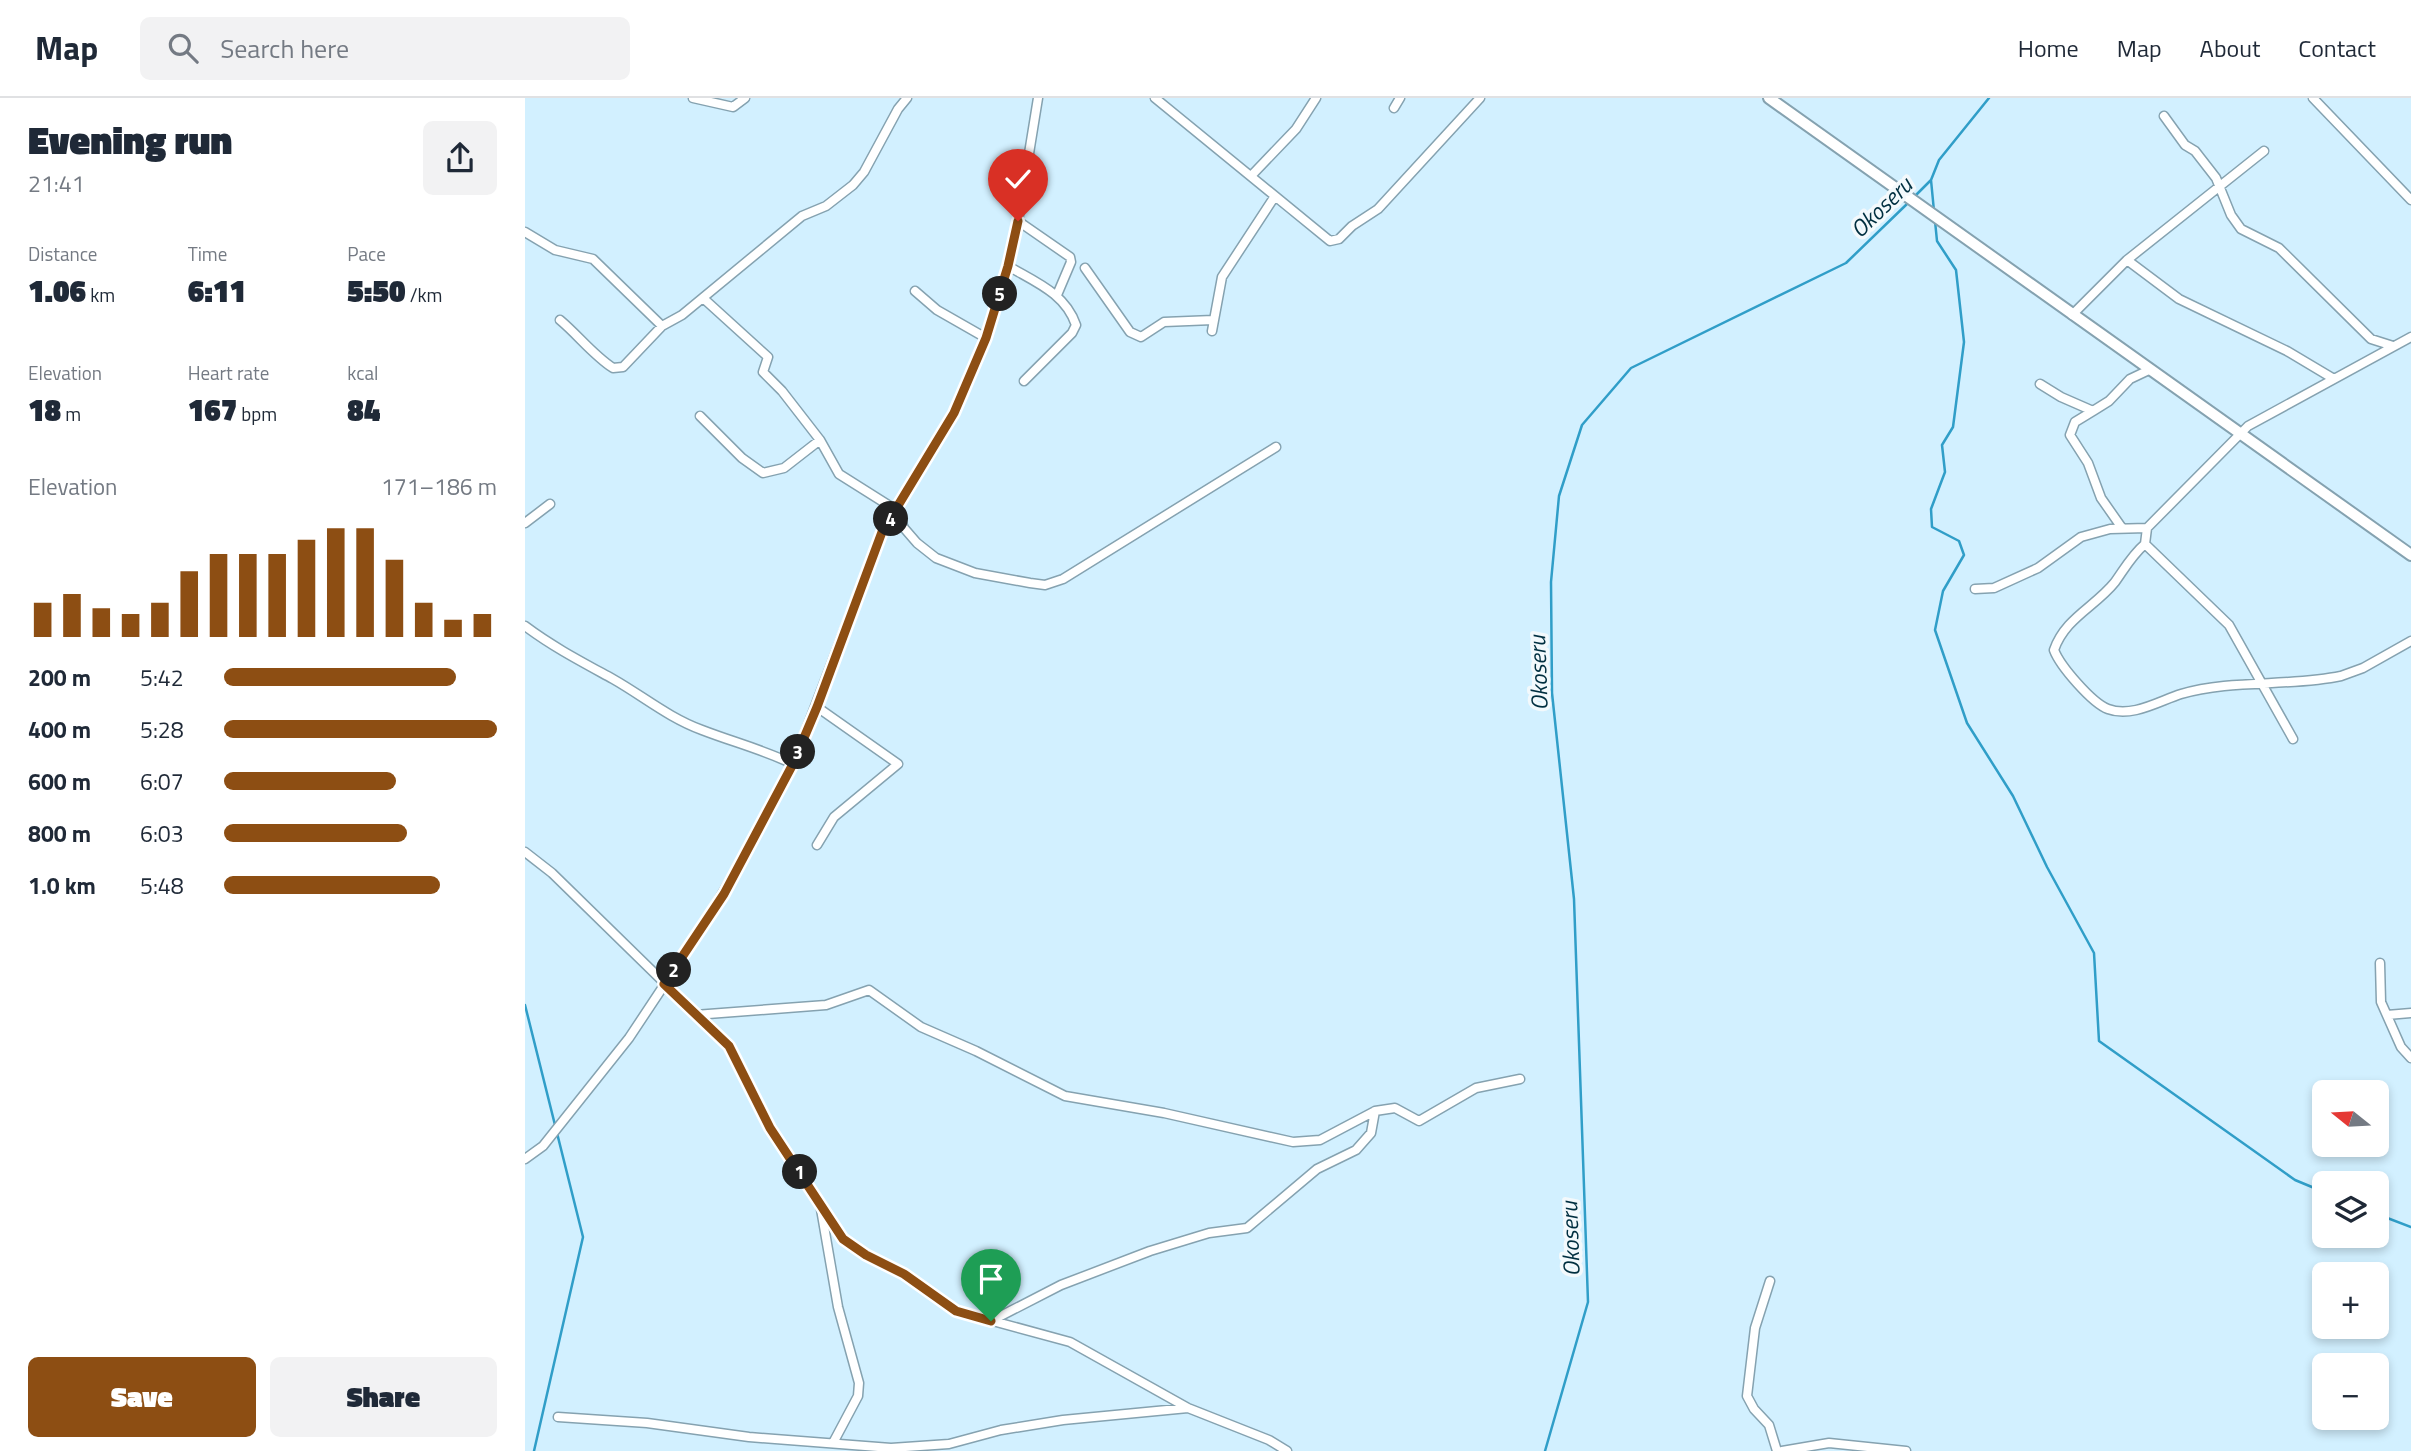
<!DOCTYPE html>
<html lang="en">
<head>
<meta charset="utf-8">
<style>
	:root { --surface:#fff; --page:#f2f2f3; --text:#1f2937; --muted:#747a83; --line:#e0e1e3; --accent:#8d4e13 }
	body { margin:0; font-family:"Titillium Web",sans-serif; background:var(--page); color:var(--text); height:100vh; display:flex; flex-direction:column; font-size:26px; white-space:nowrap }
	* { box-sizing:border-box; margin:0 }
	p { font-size:23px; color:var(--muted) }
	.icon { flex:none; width:38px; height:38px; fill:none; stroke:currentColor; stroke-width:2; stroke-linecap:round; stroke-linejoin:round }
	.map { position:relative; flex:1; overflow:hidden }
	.details { display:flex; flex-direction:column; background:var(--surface); width:525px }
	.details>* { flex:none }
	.needle { width:46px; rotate:288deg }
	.fabs { position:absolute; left:1787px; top:982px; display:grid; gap:14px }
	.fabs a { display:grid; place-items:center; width:77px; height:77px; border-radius:10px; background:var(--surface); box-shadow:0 4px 10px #0003; font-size:35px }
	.pin { position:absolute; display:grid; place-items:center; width:60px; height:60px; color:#fff; margin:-72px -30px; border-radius:50% 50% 50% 0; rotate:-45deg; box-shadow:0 0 7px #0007 }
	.pin .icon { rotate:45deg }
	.km { position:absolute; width:35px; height:35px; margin:-18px; border-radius:50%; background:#222; color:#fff; font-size:19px; line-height:35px; text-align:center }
	.round { display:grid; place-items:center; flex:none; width:74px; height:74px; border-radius:10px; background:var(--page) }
	.summary { display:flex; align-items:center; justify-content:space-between; height:119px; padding:0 28px }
	h1 { font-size:38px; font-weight:800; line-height:52px }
	.stats { display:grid; grid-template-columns:repeat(3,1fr); gap:10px; height:119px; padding:7px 28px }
	.stats div { display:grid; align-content:center }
	.stats b { font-size:30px; font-weight:800 }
	.stats small { font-size:19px; font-weight:400 }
	.stats p { font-size:19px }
	.chart { height:196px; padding:14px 28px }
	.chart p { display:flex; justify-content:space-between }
	.chart svg { width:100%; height:126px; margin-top:7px; stroke:var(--accent); stroke-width:6 }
	.action { display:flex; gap:14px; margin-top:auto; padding:14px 28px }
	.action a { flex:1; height:80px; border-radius:10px; background:var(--accent); color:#fff; font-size:28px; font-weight:800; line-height:80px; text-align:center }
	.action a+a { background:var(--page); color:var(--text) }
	ul { padding:0 28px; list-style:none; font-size:23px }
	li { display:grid; grid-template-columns:112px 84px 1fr; align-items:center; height:52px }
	li i { height:18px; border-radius:9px; background:var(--accent) }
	header { display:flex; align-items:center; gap:42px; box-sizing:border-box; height:98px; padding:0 35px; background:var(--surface); border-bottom:2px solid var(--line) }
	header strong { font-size:33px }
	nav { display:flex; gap:38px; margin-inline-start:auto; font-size:24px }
	.search { width:490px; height:63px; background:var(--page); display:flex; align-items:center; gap:18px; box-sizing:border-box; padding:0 24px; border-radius:10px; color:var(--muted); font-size:26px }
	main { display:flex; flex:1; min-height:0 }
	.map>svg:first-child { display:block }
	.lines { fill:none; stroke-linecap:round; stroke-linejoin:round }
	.stream { stroke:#309ec8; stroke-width:2.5 }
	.street-casing { stroke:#85a2b0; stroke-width:11 }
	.secondary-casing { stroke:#85a2b0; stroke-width:14 }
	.street { stroke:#fff; stroke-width:8 }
	.secondary { stroke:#fff; stroke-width:10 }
	.route-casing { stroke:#fff; stroke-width:14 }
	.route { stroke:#8d4e13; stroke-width:9 }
	.labels { text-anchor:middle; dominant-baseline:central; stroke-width:7; stroke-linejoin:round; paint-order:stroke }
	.water-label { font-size:23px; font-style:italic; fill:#002f40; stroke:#f3f9fc }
</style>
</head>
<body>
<header>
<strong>Map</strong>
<div class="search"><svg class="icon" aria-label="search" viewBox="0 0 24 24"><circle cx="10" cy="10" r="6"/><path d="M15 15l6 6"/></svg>Search here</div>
<nav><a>Home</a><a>Map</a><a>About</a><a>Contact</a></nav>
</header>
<main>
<section class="details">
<div class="summary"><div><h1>Evening run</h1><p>21:41</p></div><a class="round"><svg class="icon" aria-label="share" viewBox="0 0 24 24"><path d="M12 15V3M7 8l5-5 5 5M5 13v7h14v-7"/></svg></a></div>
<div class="stats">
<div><p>Distance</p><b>1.06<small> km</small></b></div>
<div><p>Time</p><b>6:11</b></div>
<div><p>Pace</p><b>5:50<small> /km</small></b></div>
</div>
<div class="stats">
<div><p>Elevation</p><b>18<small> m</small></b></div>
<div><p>Heart rate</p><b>167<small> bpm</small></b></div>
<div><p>kcal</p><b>84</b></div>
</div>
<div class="chart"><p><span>Elevation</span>171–186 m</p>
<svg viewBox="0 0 160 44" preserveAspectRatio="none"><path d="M5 44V32M15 44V29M25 44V34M35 44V36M45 44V32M55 44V21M65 44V15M75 44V15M85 44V15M95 44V10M105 44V6M115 44V6M125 44V17M135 44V32M145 44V38M155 44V36"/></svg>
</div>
<ul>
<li><b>200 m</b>5:42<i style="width:85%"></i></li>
<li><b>400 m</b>5:28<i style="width:100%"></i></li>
<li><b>600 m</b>6:07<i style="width:63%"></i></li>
<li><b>800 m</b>6:03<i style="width:67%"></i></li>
<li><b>1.0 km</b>5:48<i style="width:79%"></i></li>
</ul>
<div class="action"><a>Save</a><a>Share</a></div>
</section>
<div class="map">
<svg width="1886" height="1353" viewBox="0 0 1886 1353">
	<rect width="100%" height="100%" fill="#d2f0ff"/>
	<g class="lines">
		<path class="stream" d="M 1406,82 L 1409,113
			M 1388,100 L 1406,82 L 1414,62 L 1464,0
			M 1410,123 L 1412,143 L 1431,172 L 1439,244 L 1428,329 L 1417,347 L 1420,374 L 1406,411 L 1407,429 L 1434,443 L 1439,457 L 1418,493 L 1410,532 L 1442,625 L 1488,698 L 1522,769 L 1569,855 L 1574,943 L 1770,1082 L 1799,1094
			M 0,907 L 58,1139 L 9,1353
			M 1852,1116 L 1886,1129
			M 1020,1353 L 1063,1204 L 1049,801 L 1027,595 L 1026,484 L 1034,398 L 1057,327 L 1106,270 L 1321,165 L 1383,105"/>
		<g class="street-casing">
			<path id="street" d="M 168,0 L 208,9 L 220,0
				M 630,0 L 805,143 L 814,141 L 827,128 L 853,111 L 955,0
				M 1788,0 L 1886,102
				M 869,10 L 875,0
				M 1639,18 L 1660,47 L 1670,53 L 1691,80 L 1706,117 L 1716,131 L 1754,150 L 1846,241 L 1868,248
				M 726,78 L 771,31 L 791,0
				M 493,123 L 545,159 L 546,164 L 532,197
				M 0,134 L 30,152 L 68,161 L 137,228
				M 1602,162 L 1654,201 L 1762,253 L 1809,281
				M 483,168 C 510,184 540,195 551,227 L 547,235 L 499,283
				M 560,170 L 605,234 L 616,239 L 639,224 L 688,222
				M 390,193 L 412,212 L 461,240
				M 178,200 L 243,259 L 238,274 L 257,293 L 295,342 L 314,376 L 371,412 L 379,430 L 392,445 L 411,460 L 450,475 L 505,485 L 520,487 L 538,481 L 751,349
				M 1547,217 L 1602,162 L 1739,53
				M 35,222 C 53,237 68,257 88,270 L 98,269 L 137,228 L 157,217 L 277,118 L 301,108 L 328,87 L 339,74 L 373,11 L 382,0
				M 687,233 L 697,179 L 750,98
				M 1886,239 L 1723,328 L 1622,430 L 1620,446 C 1607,457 1600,470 1590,484 C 1570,509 1540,520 1529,552 C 1535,568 1567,605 1583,611 C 1607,620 1634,603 1656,596 C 1707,581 1764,589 1816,578 L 1838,570 L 1886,543
				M 1515,286 L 1536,299 L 1568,313 L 1584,303 L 1605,281 L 1624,272
				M 1568,313 L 1550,324 L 1545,337 L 1563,365 L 1576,400 L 1597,430
				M 175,318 L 217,360 L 238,375 L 259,370 L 295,342
				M 0,425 L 25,406
				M 1620,446 L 1704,527 L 1768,641
				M 1450,491 L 1469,490 L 1513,470 L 1556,439 L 1585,431 L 1622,430
				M 0,528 C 28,549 57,564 88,581 C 118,598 144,620 177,632 C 208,644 239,652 268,666
				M 292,747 L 309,719 L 373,666 L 292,609
				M 0,754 L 27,775 L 204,948 L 245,1029 L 318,1141 L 341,1157 L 379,1176 L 431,1213 L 545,1244 L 663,1310 L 744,1342 L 762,1353
				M 1855,865 L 1856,904 L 1876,949 L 1886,960
				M 170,917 L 301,907 L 344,892 L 396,929 L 451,953 L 540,998 L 639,1015 L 768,1044 L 795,1042 L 850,1013 L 870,1010 L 894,1023 L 951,990 L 995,981
				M 1862,917 L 1886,915
				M 0,1061 L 18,1048 L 104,940 L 177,830 L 220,757 L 268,666 L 357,434 L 429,315 L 461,240 L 483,168 L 493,123 L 513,0
				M 296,1111 L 313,1209 L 334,1285 L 333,1298 L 308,1345
				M 1245,1183 L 1230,1230 L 1222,1298 L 1229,1311 L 1244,1327 L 1252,1353
				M 466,1223 L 536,1187 L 625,1153 L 684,1135 L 722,1130 L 792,1071 L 831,1052 L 846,1035 L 850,1013
				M 33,1319 L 122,1325 L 224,1339 L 366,1350 L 424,1346 L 476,1332 L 538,1322 L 663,1310
				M 1257,1353 L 1304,1345 L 1381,1353"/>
		</g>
		<g class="secondary-casing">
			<path id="secondary" d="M 1244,0 L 1886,457"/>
		</g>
		<use href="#street" class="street"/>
		<use href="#secondary" class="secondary"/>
	</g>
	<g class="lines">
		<g class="route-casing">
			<path id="route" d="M 466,1223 L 431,1213 L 379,1176 L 341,1157 L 318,1141 L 245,1030 L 204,948 L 139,886 L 199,796 L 268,666 L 292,609 L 357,434 L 429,315 L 461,240 L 483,168 L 493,123"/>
		</g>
		<use href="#route" class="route"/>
	</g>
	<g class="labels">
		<g class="water-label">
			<text transform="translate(1356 109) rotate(-44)">Okoseru</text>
			<text transform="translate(1013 575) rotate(-92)">Okoseru</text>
			<text transform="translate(1045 1141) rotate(-92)">Okoseru</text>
		</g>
	</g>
</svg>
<div class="fabs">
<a><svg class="needle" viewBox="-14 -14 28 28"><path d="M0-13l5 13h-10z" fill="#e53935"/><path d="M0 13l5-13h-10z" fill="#747a83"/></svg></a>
<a><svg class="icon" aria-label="layers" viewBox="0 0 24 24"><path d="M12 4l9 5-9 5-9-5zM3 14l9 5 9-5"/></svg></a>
<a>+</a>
<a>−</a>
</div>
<div class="pin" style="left:466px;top:1223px;background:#1e9e55"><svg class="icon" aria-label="arrive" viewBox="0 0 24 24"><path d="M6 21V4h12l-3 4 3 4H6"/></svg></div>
<div class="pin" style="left:493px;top:123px;background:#d93025"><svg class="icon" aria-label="check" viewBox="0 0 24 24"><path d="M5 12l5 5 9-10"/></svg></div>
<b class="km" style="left:275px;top:1074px">1</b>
<b class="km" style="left:149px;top:872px">2</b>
<b class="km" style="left:273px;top:654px">3</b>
<b class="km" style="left:366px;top:421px">4</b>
<b class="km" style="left:475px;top:196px">5</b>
</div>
</main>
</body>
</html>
